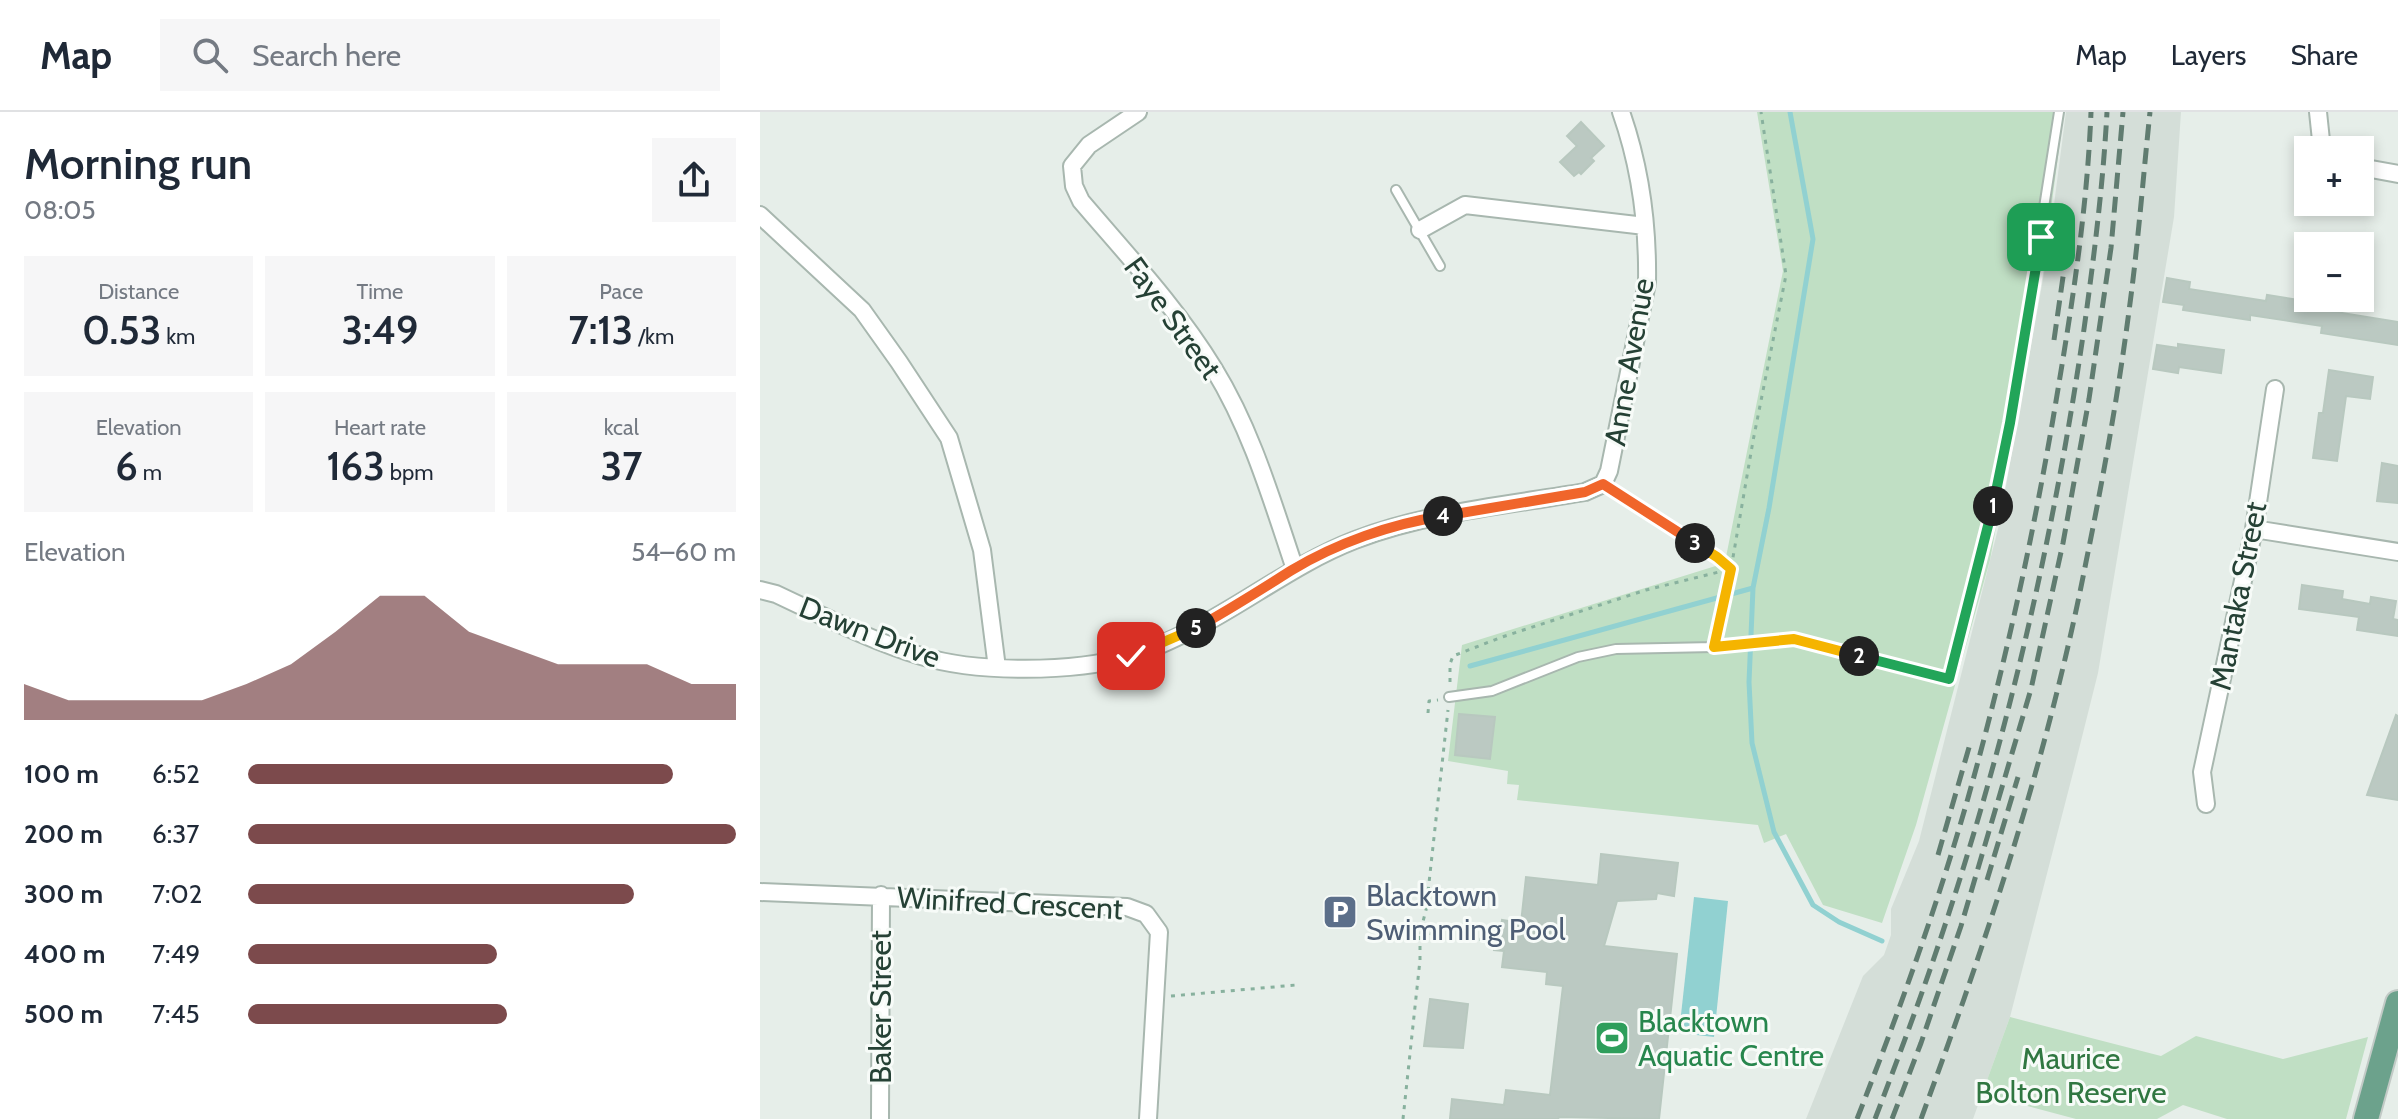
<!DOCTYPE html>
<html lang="en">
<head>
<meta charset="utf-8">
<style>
	:root { --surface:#fff; --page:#f6f6f7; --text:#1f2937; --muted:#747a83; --line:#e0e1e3; --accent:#7c4a4c }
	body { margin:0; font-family:Cabin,sans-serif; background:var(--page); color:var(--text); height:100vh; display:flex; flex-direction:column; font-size:30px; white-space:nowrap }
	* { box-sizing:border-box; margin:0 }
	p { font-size:26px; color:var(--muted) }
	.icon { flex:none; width:44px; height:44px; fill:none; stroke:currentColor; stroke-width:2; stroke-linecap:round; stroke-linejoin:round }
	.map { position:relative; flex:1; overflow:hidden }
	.drawer { display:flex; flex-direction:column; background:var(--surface); width:760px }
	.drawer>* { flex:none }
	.buttons { position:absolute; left:1534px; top:24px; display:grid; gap:16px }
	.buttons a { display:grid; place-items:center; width:80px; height:80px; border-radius:0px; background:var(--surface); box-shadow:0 4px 12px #0003; font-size:40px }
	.pin { position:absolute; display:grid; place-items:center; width:68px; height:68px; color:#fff; margin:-34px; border-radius:16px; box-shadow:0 4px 12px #0006 }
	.km { position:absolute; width:40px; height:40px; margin:-20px; border-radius:50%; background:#222; color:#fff; font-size:22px; line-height:40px; text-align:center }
	.round { display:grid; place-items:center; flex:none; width:84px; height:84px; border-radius:0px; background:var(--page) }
	.overview { display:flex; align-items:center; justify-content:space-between; height:136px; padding:0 24px }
	h1 { font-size:44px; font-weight:600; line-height:60px }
	.figures { display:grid; grid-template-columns:repeat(3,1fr); gap:12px; height:136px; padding:8px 24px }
	.figures div { display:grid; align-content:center; border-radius:0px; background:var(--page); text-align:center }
	.figures b { font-size:40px; font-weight:600 }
	.figures small { font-size:22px; font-weight:400 }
	.figures p { font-size:22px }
	.chart { height:224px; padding:16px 24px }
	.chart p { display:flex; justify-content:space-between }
	.chart svg { width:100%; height:144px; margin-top:8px; fill:var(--accent); opacity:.7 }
	ul { padding:0 24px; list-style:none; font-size:26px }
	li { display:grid; grid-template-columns:128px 96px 1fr; align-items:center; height:60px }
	li i { height:20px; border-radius:10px; background:var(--accent) }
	header { display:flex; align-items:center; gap:48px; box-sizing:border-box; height:112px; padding:0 40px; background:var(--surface); border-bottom:2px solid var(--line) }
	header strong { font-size:38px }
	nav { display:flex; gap:44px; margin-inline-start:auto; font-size:28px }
	.search { width:560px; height:72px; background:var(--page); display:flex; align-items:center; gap:20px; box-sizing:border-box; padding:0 28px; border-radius:0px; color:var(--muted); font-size:30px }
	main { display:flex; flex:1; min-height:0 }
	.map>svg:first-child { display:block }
	.built { fill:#d4ded8 }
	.green { fill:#c0dfc4 }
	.water { fill:#91d1d1 }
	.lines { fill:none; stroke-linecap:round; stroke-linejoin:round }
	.stream { stroke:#91d1d1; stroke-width:5 }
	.building { fill:#bbc9c2; stroke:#b8c8bf; stroke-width:2 }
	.service-casing { stroke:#a8b7af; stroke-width:12 }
	.minor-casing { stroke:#a8b7af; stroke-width:20 }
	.primary-casing { stroke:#c2cac6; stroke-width:28 }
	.path { stroke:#88b19e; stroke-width:3; stroke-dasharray:4 6; stroke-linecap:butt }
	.service { stroke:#fff; stroke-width:8 }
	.minor { stroke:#fff; stroke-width:16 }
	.primary { stroke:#6ca28c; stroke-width:24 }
	.rail { stroke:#607c70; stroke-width:5; stroke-dasharray:16 8; stroke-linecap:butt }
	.split-1-casing { stroke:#fff; stroke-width:16 }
	.split-2-casing { stroke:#fff; stroke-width:16 }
	.split-3-casing { stroke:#fff; stroke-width:16 }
	.split-4-casing { stroke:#fff; stroke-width:16 }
	.split-5-casing { stroke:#fff; stroke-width:16 }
	.split-6-casing { stroke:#fff; stroke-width:16 }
	.split-1 { stroke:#22a559; stroke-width:10 }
	.split-2 { stroke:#22a559; stroke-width:10 }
	.split-3 { stroke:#f5b400; stroke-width:10 }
	.split-4 { stroke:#f0652b; stroke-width:10 }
	.split-5 { stroke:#f0652b; stroke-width:10 }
	.split-6 { stroke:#f5b400; stroke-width:10 }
	.labels { text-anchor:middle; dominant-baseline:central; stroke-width:6; stroke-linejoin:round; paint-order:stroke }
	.street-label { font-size:30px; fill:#254135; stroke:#f7fbf8 }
	.service-label { font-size:30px; fill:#4e5e75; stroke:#f7fbf8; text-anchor:start }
	.leisure-label { font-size:30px; fill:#27864d; stroke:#f7fbf8; text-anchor:start }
	.park-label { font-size:30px; fill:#307741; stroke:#f7fbf8 }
</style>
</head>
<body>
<header>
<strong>Map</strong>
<div class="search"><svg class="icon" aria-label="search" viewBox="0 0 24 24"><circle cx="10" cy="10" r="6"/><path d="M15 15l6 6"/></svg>Search here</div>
<nav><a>Map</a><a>Layers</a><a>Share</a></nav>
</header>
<main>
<section class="drawer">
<div class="overview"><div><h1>Morning run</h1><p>08:05</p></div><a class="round"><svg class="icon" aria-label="share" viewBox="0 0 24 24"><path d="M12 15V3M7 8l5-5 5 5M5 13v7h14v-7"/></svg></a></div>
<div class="figures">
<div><p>Distance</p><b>0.53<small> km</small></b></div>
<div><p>Time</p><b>3:49</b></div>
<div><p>Pace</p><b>7:13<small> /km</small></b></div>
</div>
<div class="figures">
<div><p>Elevation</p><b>6<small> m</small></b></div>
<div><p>Heart rate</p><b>163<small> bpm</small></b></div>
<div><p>kcal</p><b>37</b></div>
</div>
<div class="chart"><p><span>Elevation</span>54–60 m</p>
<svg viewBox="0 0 160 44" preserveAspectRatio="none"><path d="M0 44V33L10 38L20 38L30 38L40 38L50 33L60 27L70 17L80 6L90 6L100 17L110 22L120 27L130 27L140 27L150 33L160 33V44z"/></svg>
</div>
<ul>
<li><b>100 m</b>6:52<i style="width:87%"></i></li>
<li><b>200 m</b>6:37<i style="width:100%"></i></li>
<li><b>300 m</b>7:02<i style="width:79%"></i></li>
<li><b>400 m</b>7:49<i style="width:51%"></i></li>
<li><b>500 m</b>7:45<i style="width:53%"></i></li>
</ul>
</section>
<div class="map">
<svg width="1638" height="1007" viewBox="0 0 1638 1007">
	<rect width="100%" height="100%" fill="#e6eee9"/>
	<path class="built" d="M 1306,0 L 1421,0 L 1414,105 L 1338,561 L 1315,653 L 1250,905 L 1213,1007 L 1046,1007 L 1103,864 L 1124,843 L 1131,823 L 1131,797 L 1159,729 L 1239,413 L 1288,139 Z"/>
	<path class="green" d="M 997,0 L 1304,0 L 1284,149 L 1230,448 L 1156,713 L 1122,811 L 1063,793 L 1026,722 L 1004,731 L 998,713 L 757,688 L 759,673 L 747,672 L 748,659 L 688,649 L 702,533 L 962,452 L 966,445 L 1023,159 Z
		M 1250,905 L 1401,944 L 1436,924 L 1523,947 L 1608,925 L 1586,1007 L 1467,1007 L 1423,993 L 1397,1007 L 1316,1007 L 1222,982 Z"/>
	<path class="water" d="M 934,785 L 968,789 L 954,925 L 919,921 Z"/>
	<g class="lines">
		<path class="stream" d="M 1030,0 L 1053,127 L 1009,396 L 993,476 L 989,570 L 992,631 L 1014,720 L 1053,793 L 1079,810 L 1122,829
			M 710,554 L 993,476"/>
	</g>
	<path class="building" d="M 821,10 L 844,34 L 831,46 L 834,49 L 821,62 L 819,60 L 814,64 L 800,50 L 817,34 L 807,24 Z
		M 1407,166 L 1430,170 L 1429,177 L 1506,189 L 1507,183 L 1552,190 L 1551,196 L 1638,210 L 1638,233 L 1561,221 L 1562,214 L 1490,203 L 1490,208 L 1423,198 L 1424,193 L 1403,190 Z
		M 1418,232 L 1464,238 L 1461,261 L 1419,255 L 1418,261 L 1393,257 L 1397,233 L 1418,236 Z
		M 1569,258 L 1613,265 L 1610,287 L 1586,284 L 1577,349 L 1553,346 L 1559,301 L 1563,301 Z
		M 1622,351 L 1638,354 L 1638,391 L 1617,389 Z
		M 1542,473 L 1583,479 L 1582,487 L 1610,492 L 1611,485 L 1636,489 L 1633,507 L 1638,508 L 1638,524 L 1597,518 L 1599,505 L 1539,497 Z
		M 699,602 L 735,605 L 730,647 L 695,643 Z
		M 1636,603 L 1638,604 L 1638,688 L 1607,683 Z
		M 841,742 L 918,751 L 914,784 L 897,781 L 896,787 L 857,789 L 844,834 L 917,842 L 899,1007 L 799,1005 L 798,1007 L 690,1007 L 692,987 L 744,993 L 746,978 L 790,983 L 803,874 L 786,872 L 787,860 L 742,855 L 744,839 L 734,838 L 735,822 L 740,823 L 742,808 L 761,811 L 766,765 L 838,773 Z
		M 670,887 L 708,892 L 703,936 L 664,934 Z"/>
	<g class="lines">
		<g class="service-casing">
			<path id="service" d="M 636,78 L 680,154
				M 689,585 L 732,579 L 818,545 L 856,537 L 954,535 L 1034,527 L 1189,567 L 1231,404 L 1250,311 L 1299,0"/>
		</g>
		<g class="minor-casing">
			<path id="minor" d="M 378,0 L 329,33 L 312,54 L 314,74 L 321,89 C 367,143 417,196 454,257 C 492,319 512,389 535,457
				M 1558,0 L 1562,38
				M 1600,55 L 1638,62
				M 0,103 L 102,198 L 139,250 L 189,326 L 222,438 L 237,556
				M 660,118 L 705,93 L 885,114
				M 1494,417 L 1638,440
				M 0,478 L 16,482 C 63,504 111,529 161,544 C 216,561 314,561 370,544 C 393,538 415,526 436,516 C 490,488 538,450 595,428 C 668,400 749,393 825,380 L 843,372 L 849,359 L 887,171 C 888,113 880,54 861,0
				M 1446,692 L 1442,660 L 1494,417 L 1515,277
				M 0,780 L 367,795 L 386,802 L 399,820 L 388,1007
				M 120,1007 L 121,783"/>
		</g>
		<g class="primary-casing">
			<path id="primary" d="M 1606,1007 L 1638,891"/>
		</g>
		<path class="path" d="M 856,381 L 957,445 L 971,457 L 957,522
			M 690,570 L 690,552 L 693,544 L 742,525 L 886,478 L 971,457 L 993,329 L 1026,163 L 1001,0
			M 668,601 L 669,589 L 678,588
			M 640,818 L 734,829
			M 411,884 L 536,873
			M 643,1007 L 660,848 L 660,821 L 666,798 L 688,598"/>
		<use href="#service" class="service"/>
		<use href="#minor" class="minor"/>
		<use href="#primary" class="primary"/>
		<path class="rail" d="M 1294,228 L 1307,137
			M 1178,743 L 1210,632
			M 1227,768 L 1258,665
			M 1097,1007 C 1138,902 1177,795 1208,686 C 1243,561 1271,435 1293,307 C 1310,206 1327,103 1331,0
			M 1115,1007 C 1140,941 1165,875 1187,807 C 1250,615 1295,417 1324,217 C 1334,145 1343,73 1347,0
			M 1132,1007 L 1161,931 L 1201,814 L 1271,577 L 1303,431 L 1329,287 L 1351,136 L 1363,0
			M 1161,1007 C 1228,825 1289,640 1326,450 C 1343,367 1358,283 1369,199 C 1378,133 1383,66 1390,0"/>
	</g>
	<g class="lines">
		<g class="split-1-casing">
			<path id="split-1" d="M 1233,394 L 1250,311 L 1281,125"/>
		</g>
		<g class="split-2-casing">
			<path id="split-2" d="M 1099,544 L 1189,567 L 1233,394"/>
		</g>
		<g class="split-3-casing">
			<path id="split-3" d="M 935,431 L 957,445 L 971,457 L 954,535 L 1034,527 L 1099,544"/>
		</g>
		<g class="split-4-casing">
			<path id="split-4" d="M 683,404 L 825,380 L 843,372 L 935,431"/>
		</g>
		<g class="split-5-casing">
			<path id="split-5" d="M 436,516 C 469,498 500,478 532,458 C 577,431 631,412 683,404"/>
		</g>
		<g class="split-6-casing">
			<path id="split-6" d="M 371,544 L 436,516"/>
		</g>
		<use href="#split-1" class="split-1"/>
		<use href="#split-2" class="split-2"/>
		<use href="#split-3" class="split-3"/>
		<use href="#split-4" class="split-4"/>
		<use href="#split-5" class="split-5"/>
		<use href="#split-6" class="split-6"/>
	</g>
	<defs>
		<g id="parking-square" transform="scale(1.8)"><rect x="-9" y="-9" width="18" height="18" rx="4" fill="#5c6f8a" stroke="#f7fbf8"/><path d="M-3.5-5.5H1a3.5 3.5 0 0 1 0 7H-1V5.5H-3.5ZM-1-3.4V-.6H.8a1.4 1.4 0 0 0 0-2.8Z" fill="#fff"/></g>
		<g id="stadium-square" transform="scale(1.8)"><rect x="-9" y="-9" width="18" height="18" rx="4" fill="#2e9e5b" stroke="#f7fbf8"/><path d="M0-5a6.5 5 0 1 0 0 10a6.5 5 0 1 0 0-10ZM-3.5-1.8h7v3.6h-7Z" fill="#fff"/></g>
	</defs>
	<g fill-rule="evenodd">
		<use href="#parking-square" x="580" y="800"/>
		<use href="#stadium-square" x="852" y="926"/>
	</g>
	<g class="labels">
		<g class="street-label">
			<text transform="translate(413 206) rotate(54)">Faye Street</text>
			<text transform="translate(869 250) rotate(-80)">Anne Avenue</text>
			<text transform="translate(1478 484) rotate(-79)">Mantaka Street</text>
			<text transform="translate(110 520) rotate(21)">Dawn Drive</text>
			<text transform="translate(250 791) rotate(3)">Winifred Crescent</text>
			<text transform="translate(120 895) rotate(-90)">Baker Street</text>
		</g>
		<g class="service-label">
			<text x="606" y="783">Blacktown<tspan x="606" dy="34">Swimming Pool</tspan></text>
		</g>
		<g class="leisure-label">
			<text x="878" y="909">Blacktown<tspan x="878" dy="34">Aquatic Centre</tspan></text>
		</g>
		<g class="park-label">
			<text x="1311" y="946">Maurice<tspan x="1311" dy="34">Bolton Reserve</tspan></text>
		</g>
	</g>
</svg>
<div class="buttons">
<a>+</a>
<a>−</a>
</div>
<div class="pin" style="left:1281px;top:125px;background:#1e9e55"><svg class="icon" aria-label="arrive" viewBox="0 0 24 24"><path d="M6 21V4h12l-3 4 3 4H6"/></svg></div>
<div class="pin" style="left:371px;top:544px;background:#d93025"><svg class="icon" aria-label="check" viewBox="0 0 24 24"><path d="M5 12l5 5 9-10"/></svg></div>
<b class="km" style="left:1233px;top:394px">1</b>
<b class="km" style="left:1099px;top:544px">2</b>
<b class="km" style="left:935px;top:431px">3</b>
<b class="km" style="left:683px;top:404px">4</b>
<b class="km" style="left:436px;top:516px">5</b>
</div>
</main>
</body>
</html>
